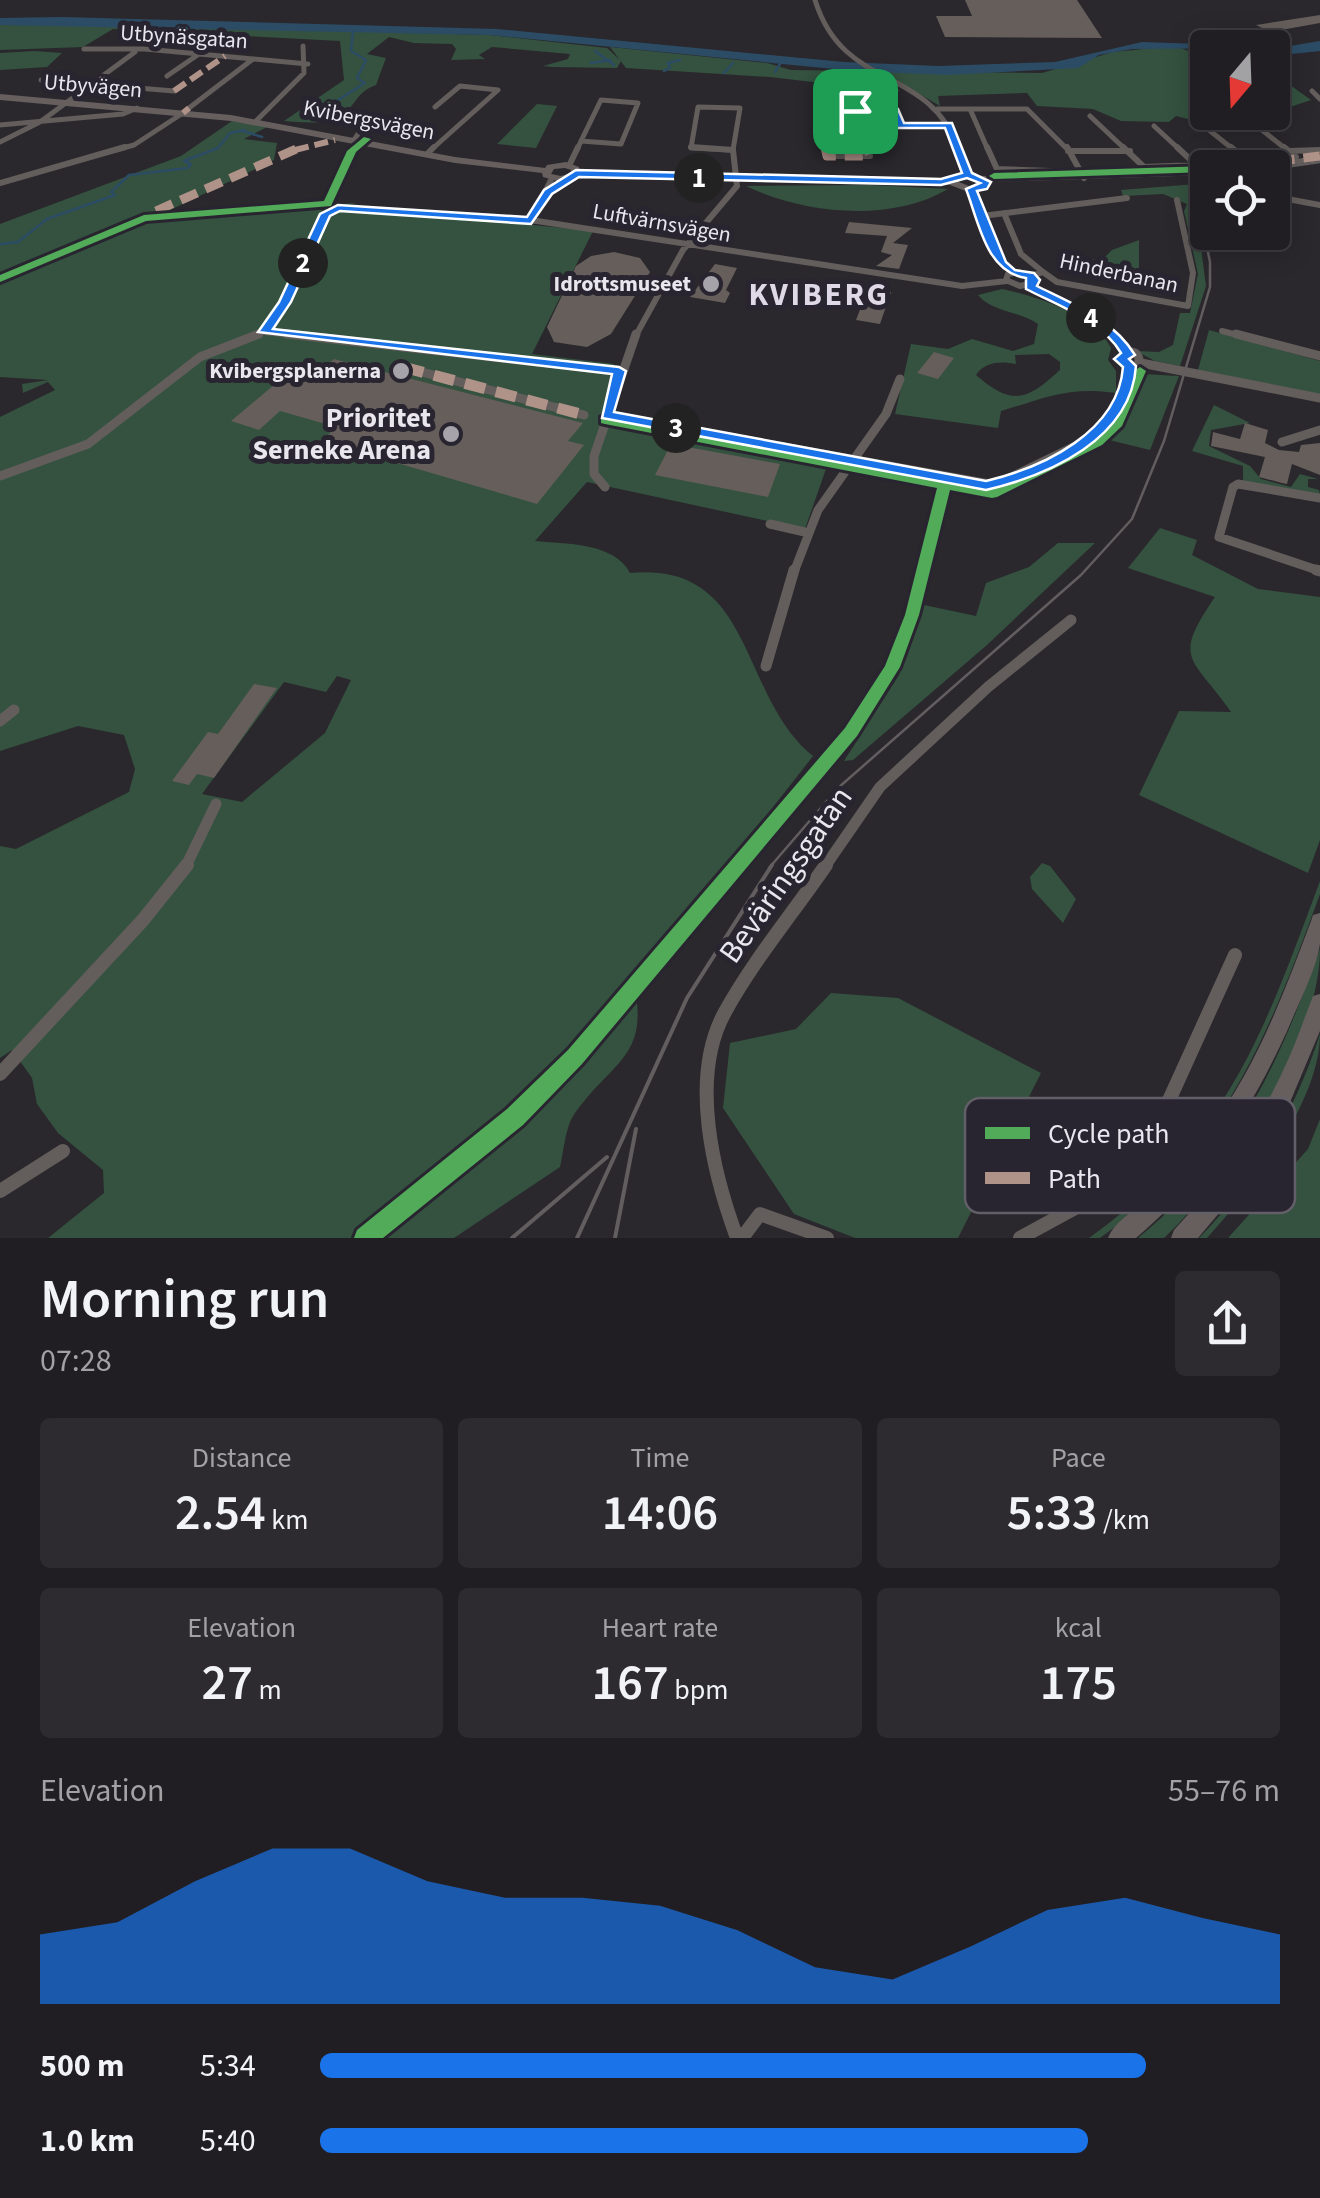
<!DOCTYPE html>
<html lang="en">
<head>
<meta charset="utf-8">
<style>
	:root { --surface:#201e22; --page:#2d2b2f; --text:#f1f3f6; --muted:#a2a2a5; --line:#3d3c40; --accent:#1a73e8 }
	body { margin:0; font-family:"Source Sans 3",sans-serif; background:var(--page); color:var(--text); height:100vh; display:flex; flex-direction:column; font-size:38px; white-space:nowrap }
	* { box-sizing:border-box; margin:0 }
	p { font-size:32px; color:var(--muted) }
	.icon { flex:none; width:55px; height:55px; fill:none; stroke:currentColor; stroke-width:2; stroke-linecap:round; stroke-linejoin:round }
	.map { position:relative; height:1238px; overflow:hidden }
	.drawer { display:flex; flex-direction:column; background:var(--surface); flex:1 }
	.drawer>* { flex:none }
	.needle { width:65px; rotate:199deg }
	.buttons { position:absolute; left:1190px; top:30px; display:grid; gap:20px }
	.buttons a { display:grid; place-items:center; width:100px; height:100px; border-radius:10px; background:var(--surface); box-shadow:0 5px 25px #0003,0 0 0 2px var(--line); font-size:50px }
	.pin { position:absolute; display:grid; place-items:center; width:85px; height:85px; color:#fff; margin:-42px; border-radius:20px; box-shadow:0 5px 15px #0006 }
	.km { position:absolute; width:50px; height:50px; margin:-25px; border-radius:50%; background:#222; color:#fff; font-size:28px; line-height:50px; text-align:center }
	.round { display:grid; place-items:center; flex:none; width:105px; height:105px; border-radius:10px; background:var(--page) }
	.head { display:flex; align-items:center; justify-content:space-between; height:170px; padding:0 40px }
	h1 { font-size:55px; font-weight:600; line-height:75px }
	.metrics { display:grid; grid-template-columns:repeat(3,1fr); gap:15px; height:170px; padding:10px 40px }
	.metrics div { display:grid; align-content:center; border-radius:10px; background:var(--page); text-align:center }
	.metrics b { font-size:50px; font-weight:600 }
	.metrics small { font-size:28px; font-weight:400 }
	.metrics p { font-size:28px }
	.chart { height:280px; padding:20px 40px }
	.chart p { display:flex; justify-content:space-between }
	.chart svg { width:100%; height:180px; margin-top:10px; fill:var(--accent); opacity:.7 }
	ul { padding:0 40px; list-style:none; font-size:32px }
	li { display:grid; grid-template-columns:160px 120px 1fr; align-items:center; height:75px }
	li i { height:25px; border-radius:12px; background:var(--accent) }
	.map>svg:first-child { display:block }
	.green { fill:#34523f; fill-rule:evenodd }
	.water { fill:#2c4c65 }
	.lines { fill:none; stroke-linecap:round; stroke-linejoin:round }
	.stream { stroke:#2c4c65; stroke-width:2.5 }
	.building { fill:#655e5a }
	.street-far4 { stroke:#635d5b; stroke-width:5 }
	.street-far3 { stroke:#635d5b; stroke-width:6 }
	.street-far2 { stroke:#635d5b; stroke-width:9 }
	.street-far1 { stroke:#635d5b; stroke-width:11 }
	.street { stroke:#635d5b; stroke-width:14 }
	.secondary { fill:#665f5e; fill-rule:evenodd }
	.tram-far1 { stroke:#625e5f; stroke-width:2.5 }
	.tram { stroke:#625e5f; stroke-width:4 }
	.quiet-far2 { stroke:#af9288; stroke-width:6; stroke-dasharray:14 6; stroke-linecap:butt }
	.quiet-far1 { stroke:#af9288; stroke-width:9; stroke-dasharray:18 9; stroke-linecap:butt }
	.quiet { stroke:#af9288; stroke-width:11; stroke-dasharray:21 11; stroke-linecap:butt }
	.cycleway-casing { stroke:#292530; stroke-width:6 }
	.cycleway { fill:#51ab58; fill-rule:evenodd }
	.route { fill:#1a73e8; stroke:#fff; stroke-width:2.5; fill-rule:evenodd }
	.poi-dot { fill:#a6a4aa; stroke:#292530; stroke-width:4 }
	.labels { text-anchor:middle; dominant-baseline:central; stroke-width:10; stroke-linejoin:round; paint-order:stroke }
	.far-street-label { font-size:22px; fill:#e9e6ee; stroke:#292530 }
	.far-poi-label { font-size:22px; font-weight:bold; fill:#e9e6ee; stroke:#292530; text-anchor:end }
	.poi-label { font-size:28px; font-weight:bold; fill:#e9e6ee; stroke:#292530; text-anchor:end }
	.far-district-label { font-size:32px; font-weight:bold; letter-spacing:2.5px; fill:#ded8e7; stroke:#292530 }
	.near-street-label { font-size:32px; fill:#e9e6ee; stroke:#292530 }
	.key { fill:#292530; stroke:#635f69; stroke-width:2.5 }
	.key-label { font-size:28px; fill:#e9e6ee }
</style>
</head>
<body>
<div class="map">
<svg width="1320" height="1238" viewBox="0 0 1320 1238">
	<rect width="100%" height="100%" fill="#2a282d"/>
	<path class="green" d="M 37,23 L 489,35 L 607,48 L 621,61 L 617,68 L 552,67 L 543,66 L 568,59 L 570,54 L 492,47 L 479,55 L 485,59 L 451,60 L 456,49 L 452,44 L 414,43 L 389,37 L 367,54 L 386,58 L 376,85 C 359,91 358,100 347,111 C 333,127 302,122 284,121 L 344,80 L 340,41 L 113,29 L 83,47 L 0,50 L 0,25 Z
		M 610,47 L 767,63 L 791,70 L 1042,73 L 1113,52 L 1154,48 L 1178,47 L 1207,58 L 1208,112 L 1272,112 L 1273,82 L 1290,85 L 1311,100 L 1263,116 L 1192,120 L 1176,116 L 1169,122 L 1121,121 L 1093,109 L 1037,106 L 1027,93 L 938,96 L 940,106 L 901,83 L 893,86 L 900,91 L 889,91 L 770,77 L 626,68 Z
		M 35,51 L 62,53 L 47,67 L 0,70 L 0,53 Z
		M 537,104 L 557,106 L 536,148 L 497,144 Z
		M 232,121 L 267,127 L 244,139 L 277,143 L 274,160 L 164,213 L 312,205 L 323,211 L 328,205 L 358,203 L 341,206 L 593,231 L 532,354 L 614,364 L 600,422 L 827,466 L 805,529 L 587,482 L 535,541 C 564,544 614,542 630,573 C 756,561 738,696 813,756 L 634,985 C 650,1057 611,1062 575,1113 C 565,1127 564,1151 560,1167 L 454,1238 L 48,1238 L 104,1193 L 103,1170 L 58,1133 L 37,1104 L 32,1078 L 12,1050 L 0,1058 L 0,846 L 16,849 L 129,792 L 135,769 L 124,735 L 78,726 L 0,751 L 0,417 L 55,390 L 48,382 L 23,393 L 22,384 L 48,380 L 0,377 L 0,224 L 181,156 ZM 337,676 L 351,680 L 325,733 L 242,802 L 202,794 L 284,682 L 326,692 Z
		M 1196,184 L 1202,187 L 1195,202 L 1206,286 L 1180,366 L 1155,361 L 1136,351 L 1159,352 L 1173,345 L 1180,313 L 1190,313 L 1198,274 L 1184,211 L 1187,204 L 1163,194 L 1123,196 L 1121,190 Z
		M 871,185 L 948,189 C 891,223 803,214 746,186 Z
		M 1139,240 L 1139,279 L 1072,267 L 1091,259 L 1101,261 L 1112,250 Z
		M 1002,289 C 1036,296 1095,315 1111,348 L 1108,360 L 1116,371 L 1116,393 C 1069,386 1045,398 1001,411 L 998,428 L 895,414 L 911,344 L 948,349 L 972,339 L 1013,351 L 1034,344 L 1038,324 C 1019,311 992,312 978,295 ZM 1049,354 L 1060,362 L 1060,370 C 1027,400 1013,407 976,375 C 985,361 1002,361 1016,364 L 1015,355 Z
		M 1209,330 L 1320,361 L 1320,394 L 1198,370 Z
		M 1142,374 L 1179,376 L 1150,450 L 1105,439 L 1128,413 Z
		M 1214,405 L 1250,423 L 1211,430 L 1209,446 L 1250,466 L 1261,479 L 1291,487 L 1300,474 L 1318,479 L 1308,479 L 1308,487 L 1319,490 L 1320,495 L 1243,482 L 1243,466 L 1192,451 Z
		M 1160,528 L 1197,540 L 1192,555 L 1258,589 L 1320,597 L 1320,840 L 1308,873 L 1139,795 L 1179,711 L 1231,712 C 1192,656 1171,661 1215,597 L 1128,568 Z
		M 1058,543 L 1095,543 L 987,645 L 853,760 L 844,761 L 899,675 L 924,605 L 976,616 L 986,583 L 1029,567 Z
		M 1042,863 L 1050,866 L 1076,899 L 1063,923 L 1032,889 L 1030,877 Z
		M 1320,881 L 1320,894 C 1270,1031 1224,1151 1100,1238 L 1089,1238 C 1228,1139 1263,1034 1320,881 Z
		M 1320,949 C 1320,1042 1230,1176 1164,1238 L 1138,1238 C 1237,1158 1278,1065 1320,949 Z
		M 831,993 L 898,998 L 1041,1073 L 958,1238 L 855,1238 L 794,1214 L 723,1108 L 730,1043 L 796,1029 Z
		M 1320,1034 C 1320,1102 1251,1189 1207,1238 L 1199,1238 C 1256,1180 1295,1111 1320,1034 Z
		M 1320,1119 L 1320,1238 L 1228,1238 L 1308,1149 Z"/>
	<path class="water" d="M 61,17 L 497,29 L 844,62 L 938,66 L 1055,62 L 1142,42 L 1284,47 L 1320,41 L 1320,51 L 1273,56 L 1272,48 L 1132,49 L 1099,55 L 1078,68 L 947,75 L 854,71 L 489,35 L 0,25 L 0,18 Z"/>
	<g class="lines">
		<path class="stream" d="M 595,51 L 614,65
			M 591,63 L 611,60
			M 664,71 L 670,68 L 668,63 L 680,60
			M 775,72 L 783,59
			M 724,73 L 733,63
			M 319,111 L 340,106 L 338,100 L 365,83 L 357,78 L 366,60 L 351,51 L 353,32
			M 243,131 L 262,137
			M 0,244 L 18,242 L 47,219 L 115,195 L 111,192 L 129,175 L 188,168 L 191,164 L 184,161 L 218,148 L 230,133 L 244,130"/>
	</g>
	<path class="building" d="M 965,0 L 1077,0 L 1102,38 L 945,37 L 936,16 L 972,16 Z
		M 1320,15 L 1320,23 L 1270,32 L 1256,25 Z
		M 849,222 L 912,228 L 893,243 L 908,245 L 899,269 L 876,266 L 892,255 L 881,252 L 887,236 L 845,233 Z
		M 614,252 L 640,258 L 650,272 L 611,334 L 587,347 L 554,342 L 547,327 L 576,266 L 591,256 Z
		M 715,264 L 737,268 L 726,290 L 730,293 L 725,303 L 690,297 Z
		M 868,289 L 891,292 L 880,324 L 856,320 Z
		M 934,352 L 954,358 L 938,379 L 917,373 Z
		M 334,359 L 583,423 L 568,441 L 584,445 L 537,504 L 322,441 L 336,427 L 280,411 L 259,430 L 231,421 L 293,369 L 315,375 Z
		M 1245,423 L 1268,430 L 1265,443 L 1279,450 L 1299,452 L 1301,445 L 1320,443 L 1320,475 L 1292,464 L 1287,484 L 1282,483 L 1259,477 L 1265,457 L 1211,446 L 1213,432 L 1240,439 Z
		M 671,444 L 780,464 L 768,497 L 655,475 Z
		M 254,684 L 277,688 L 214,778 L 197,774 L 189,785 L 172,781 L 208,732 L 218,734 Z"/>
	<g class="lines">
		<path class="street-far4" d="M 815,0 C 844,93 928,63 959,150
			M 84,49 L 145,49 L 308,64
			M 167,76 L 199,54
			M 41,80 L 174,91
			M 1312,91 L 1320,99
			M 601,100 L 638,103 L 621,144 L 581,141 Z
			M 698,107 L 740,108 L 733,150 L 691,148 Z
			M 849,107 L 837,103 L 849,102 L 855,111 L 894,111 L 901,126
			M 189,108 L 253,59
			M 937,109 L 1027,109 L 1068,150
			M 970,109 L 988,150
			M 855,111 L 860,125
			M 1090,116 L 1126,150
			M 256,121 L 304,73 L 303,46
			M 1252,122 L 1287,150
			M 0,125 L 123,114 L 137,108
			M 860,125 L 949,125
			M 860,125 L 868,150
			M 1154,126 L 1180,150
			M 1204,126 L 1234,150
			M 354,140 L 365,124
			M 0,142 L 40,122 L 135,52
			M 116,150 L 134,145 L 183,113
			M 431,150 L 498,90 L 460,86 L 435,107
			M 577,150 L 581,141
			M 825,150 L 818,125 L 860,125"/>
		<path class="street-far3" d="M 691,147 L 733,150
			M 825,147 L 827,156 L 870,156 L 867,147
			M 958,147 L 968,175
			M 987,147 L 997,169 L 1079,172
			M 1067,147 L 1084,178
			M 1123,147 L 1144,167 L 1197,165
			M 1177,147 L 1196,165
			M 1231,147 L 1244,158
			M 1284,147 L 1296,157
			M 1068,151 L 1130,151
			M 1290,151 L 1320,150
			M 427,154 L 434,147
			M 1194,162 L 1295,157
			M 569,166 L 578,147
			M 0,183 L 125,147
			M 972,189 L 997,258 L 1011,272
			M 1272,204 L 1282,198 L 1320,205
			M 1004,213 L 1021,254 L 1043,272
			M 982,216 L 1127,198
			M 531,220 L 552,178
			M 1019,272 L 1032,277 L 1033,283 L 1020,286 L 1006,280 L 1008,274 Z
			M 1031,276 L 1043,272 L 1057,282 L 1188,306 L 1193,273 L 1177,200
			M 1028,285 L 1107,328 L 1114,337
			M 1222,331 L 1245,337
			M 265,332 L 310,337
			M 252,337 C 286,324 310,247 325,214 L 338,208 L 537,221 L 962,286 L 1007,281
			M 635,337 L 683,250 L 737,186 L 733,150"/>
		<path class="street-far2" d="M 287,334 L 619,371
			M 1112,334 L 1128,355
			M 1236,334 L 1320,356
			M1123 360a8 8 0 1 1 16 0a8 8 0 1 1-16 0Z
			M 1141,363 L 1320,398
			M 403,367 L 584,415
			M 607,415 L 995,485 L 1098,435 L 1125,397 L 1130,366
			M 1282,442 L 1320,430
			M 0,476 L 88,444 L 200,357 L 259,334
			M 605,487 L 594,474 L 594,456 L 636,334
			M 1320,498 L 1238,484 L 1233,487 L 1219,537 L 1320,571
			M 770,524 L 809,533
			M 794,572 L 818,510 L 886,414 L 900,379"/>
		<path class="street-far1" d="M 1316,570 L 1320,571
			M 766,666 L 794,570
			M 0,721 L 14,710
			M 185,868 L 216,804
			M 824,868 L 880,787 L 988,687 L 1071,620"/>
		<path class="street" d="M 0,1074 L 143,920 L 187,865
			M 0,1191 L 63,1151
			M 737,1238 C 713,1173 689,1077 725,1012 C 753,961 793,913 826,865
			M 742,1238 L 760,1214 L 827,1238
			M 1020,1238 L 1097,1196 L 1151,1140 L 1235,955"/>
		<path class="secondary" d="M 0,94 L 231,115 L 455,157 L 545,168 L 547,165 L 566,162 L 579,167 L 580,171 L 950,179 L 952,175 L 965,172 L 983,176 L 1208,169 L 1208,175 L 989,182 L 988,188 L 968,192 L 950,185 L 578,177 L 561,182 L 543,177 L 542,173 L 455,163 L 231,121 L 0,100 ZM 565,168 L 571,170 L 571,173 L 561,176 L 551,174 L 554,169 ZM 965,178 L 979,181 L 980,184 L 969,186 L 959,182 L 959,179 Z
			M 1320,155 L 1320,161 L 1272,168 L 1246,168 Z
			M 1320,913 C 1320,923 1320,933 1320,943 C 1318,966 1297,1007 1288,1029 C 1250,1113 1207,1178 1136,1238 L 1108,1238 C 1115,1220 1138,1209 1152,1195 C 1173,1175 1191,1153 1208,1131 C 1256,1069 1284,993 1311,921 L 1313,915 Z
			M 1320,994 L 1320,1031 L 1288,1107 L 1255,1166 L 1236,1193 L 1198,1238 L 1171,1238 L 1174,1230 C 1221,1180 1259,1125 1287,1062 C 1297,1041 1304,1018 1313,996 Z"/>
		<path class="tram-far1" d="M 1272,169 L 1320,162
			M 769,868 L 838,788 L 1081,575 L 1132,519 L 1164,441 L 1210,287 L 1210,262 L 1198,204 L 1208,187"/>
		<path class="tram" d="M 512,1238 L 607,1157
			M 577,1238 L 687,998 L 772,865
			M 615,1238 L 636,1129"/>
		<path class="quiet-far2" d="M 174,91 L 225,56
			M 855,111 L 860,126
			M 183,113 L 189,108
			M 860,126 L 880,126
			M 860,126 L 868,150
			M 295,150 L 335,140
			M 825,150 L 818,125 L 860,126"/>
		<path class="quiet-far1" d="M 825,147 L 827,156 L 870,156 L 867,147
			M 1223,168 L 1320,156
			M 156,211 L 301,147"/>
		<path class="quiet" d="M 403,367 L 584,415"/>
		<g class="cycleway-casing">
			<path id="cycleway" d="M 364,137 L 371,139 L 356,152 L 331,206 L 146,221 L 0,282 L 0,275 L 144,215 L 324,201 L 347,151 Z
				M 1208,166 L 1212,168 L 1208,168 L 1208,172 L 994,179 L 989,176 L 994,173 Z
				M 1140,367 L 1146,371 L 1122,426 L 1102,445 L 997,497 L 992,498 L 950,490 L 919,615 L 900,667 L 857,736 L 582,1064 L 523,1125 L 383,1238 L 354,1238 L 357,1230 L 507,1109 L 568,1050 L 845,728 L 885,666 L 905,615 L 937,488 L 605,424 L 601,423 L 601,417 L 605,416 L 990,489 L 1092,439 L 1111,424 L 1134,371 Z"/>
		</g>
		<use href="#cycleway" class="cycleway"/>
	</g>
	<path class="route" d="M 855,108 L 898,109 L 904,123 L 952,123 L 972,173 L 991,182 L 987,189 L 977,191 L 1006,262 L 1015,270 L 1034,273 L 1040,280 L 1037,286 C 1073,304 1113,319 1135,355 L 1129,359 L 1136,366 C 1131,439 1050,475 986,490 L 602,418 L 612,374 L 258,332 L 279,302 L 320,214 L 338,205 L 527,217 L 544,190 L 576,170 L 941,179 L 962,173 L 945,128 L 860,128 L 850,111 ZM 891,113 L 895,123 L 864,123 L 861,114 ZM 579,177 L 941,185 L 967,178 L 980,183 L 966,189 C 979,223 986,272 1026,278 L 1026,289 C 1059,306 1102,321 1121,353 L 1114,359 L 1123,367 C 1118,432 1044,467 986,481 L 614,412 L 626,371 L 619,367 L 273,329 L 291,302 L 330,216 L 340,211 L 531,224 L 552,194 Z"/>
	<g class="poi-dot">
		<circle cx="711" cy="284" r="10"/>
		<circle cx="401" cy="371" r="10"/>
		<circle cx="451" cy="434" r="10"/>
	</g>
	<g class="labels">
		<g class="far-street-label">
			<text transform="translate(184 37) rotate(4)">Utbynäsgatan</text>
			<text transform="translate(93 86) rotate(5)">Utbyvägen</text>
			<text transform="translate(369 120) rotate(11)">Kvibergsvägen</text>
			<text transform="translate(662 223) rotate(10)">Luftvärnsvägen</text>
			<text transform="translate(1119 273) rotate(12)">Hinderbanan</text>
		</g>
		<g class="far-poi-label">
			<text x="691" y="284">Idrottsmuseet</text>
			<text x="381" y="371">Kvibergsplanerna</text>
		</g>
		<g class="poi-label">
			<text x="431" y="418">Prioritet<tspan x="431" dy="32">Serneke Arena</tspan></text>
		</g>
		<g class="far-district-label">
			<text x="819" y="295">KVIBERG</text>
		</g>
		<g class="near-street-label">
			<text transform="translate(786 875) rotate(-55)">Beväringsgatan</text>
		</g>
	</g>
	<rect x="965" y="1098" width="330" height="115" rx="15" class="key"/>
	<rect x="985" y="1127" width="45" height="12" fill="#51ab58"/>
	<rect x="985" y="1172" width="45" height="12" fill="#af9288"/>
	<g class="key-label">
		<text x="1048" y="1143">Cycle path</text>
		<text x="1048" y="1188">Path</text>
	</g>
</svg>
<div class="buttons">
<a><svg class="needle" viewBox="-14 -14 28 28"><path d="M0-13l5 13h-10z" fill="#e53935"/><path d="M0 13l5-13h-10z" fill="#a2a2a5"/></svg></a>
<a><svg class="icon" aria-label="locate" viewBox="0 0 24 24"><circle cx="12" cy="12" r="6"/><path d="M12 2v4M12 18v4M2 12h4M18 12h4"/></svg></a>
</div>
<div class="pin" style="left:855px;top:111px;background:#1e9e55"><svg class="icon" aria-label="arrive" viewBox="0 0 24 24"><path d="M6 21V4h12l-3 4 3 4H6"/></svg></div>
<b class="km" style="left:699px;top:178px">1</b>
<b class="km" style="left:303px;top:263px">2</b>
<b class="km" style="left:676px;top:428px">3</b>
<b class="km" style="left:1091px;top:318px">4</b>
</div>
<section class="drawer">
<div class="head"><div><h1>Morning run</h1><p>07:28</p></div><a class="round"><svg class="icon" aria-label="share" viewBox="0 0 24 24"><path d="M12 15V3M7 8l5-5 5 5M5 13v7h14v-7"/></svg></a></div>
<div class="metrics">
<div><p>Distance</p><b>2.54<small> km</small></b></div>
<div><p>Time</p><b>14:06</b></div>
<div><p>Pace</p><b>5:33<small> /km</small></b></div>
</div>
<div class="metrics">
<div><p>Elevation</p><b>27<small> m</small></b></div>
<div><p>Heart rate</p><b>167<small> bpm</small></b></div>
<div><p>kcal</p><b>175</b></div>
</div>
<div class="chart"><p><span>Elevation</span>55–76 m</p>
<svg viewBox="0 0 160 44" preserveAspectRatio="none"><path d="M0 44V27L10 24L20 14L30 6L40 6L50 14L60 18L70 18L80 20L90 26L100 35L110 38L120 30L130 21L140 18L150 23L160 27V44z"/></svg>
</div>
<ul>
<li><b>500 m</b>5:34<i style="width:86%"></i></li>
<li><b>1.0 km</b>5:40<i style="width:80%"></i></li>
</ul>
</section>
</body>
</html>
